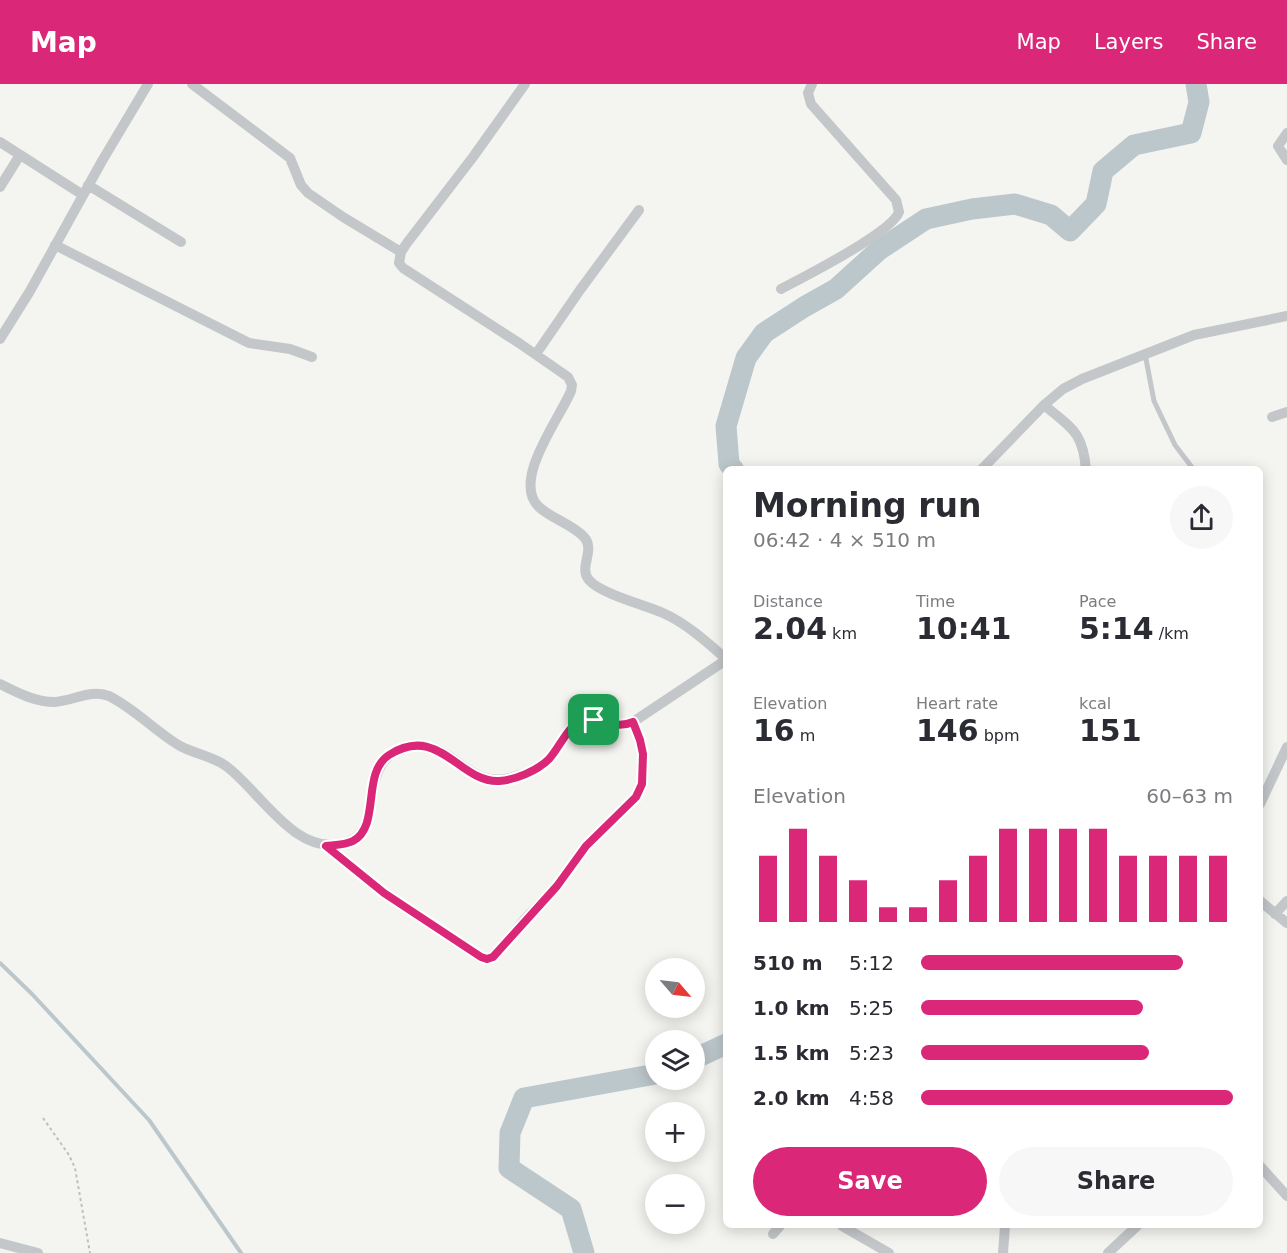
<!DOCTYPE html>
<html lang="en">
<head>
<meta charset="utf-8">
<style>
	:root { --surface:#fff; --page:#f7f7f7; --text:#2b2b33; --muted:#7c7c81; --accent:#db2777 }
	body { margin:0; font-family:"DejaVu Sans",sans-serif; background:var(--page); color:var(--text); height:100vh; display:flex; flex-direction:column; font-size:22px; white-space:nowrap }
	* { box-sizing:border-box; margin:0 }
	p { font-size:20px; color:var(--muted) }
	.icon { flex:none; width:33px; height:33px; fill:none; stroke:currentColor; stroke-width:2; stroke-linecap:round; stroke-linejoin:round }
	.map { position:relative; flex:1; overflow:hidden }
	.sheet { position:absolute; left:723px; top:382px; width:540px; height:762px; display:flex; flex-direction:column; background:var(--surface); border-radius:9px; box-shadow:0 3px 15px #0003 }
	.sheet>* { flex:none }
	.needle { width:39px; rotate:118deg }
	.controls { position:absolute; left:645px; top:874px; display:grid; gap:12px }
	.controls a { display:grid; place-items:center; width:60px; height:60px; border-radius:50%; background:var(--surface); box-shadow:0 3px 15px #0003; font-size:30px }
	.pin { position:absolute; display:grid; place-items:center; width:51px; height:51px; color:#fff; margin:-26px; border-radius:12px; box-shadow:0 3px 9px #0006 }
	.round { display:grid; place-items:center; flex:none; width:63px; height:63px; border-radius:32px; background:var(--page) }
	.head { display:flex; align-items:center; justify-content:space-between; height:102px; padding:0 30px }
	h1 { font-size:33px; font-weight:700; line-height:45px }
	.metrics { display:grid; grid-template-columns:repeat(3,1fr); gap:9px; height:102px; padding:6px 30px }
	.metrics div { display:grid; align-content:center }
	.metrics b { font-size:30px; font-weight:700 }
	.metrics small { font-size:16px; font-weight:400 }
	.metrics p { font-size:16px }
	.chart { height:168px; padding:12px 30px }
	.chart p { display:flex; justify-content:space-between }
	.chart svg { width:100%; height:108px; margin-top:6px; stroke:var(--accent); stroke-width:6 }
	.action { display:flex; gap:12px; margin-top:auto; padding:12px 30px }
	.action a { flex:1; height:69px; border-radius:36px; background:var(--accent); color:#fff; font-size:24px; font-weight:700; line-height:69px; text-align:center }
	.action a+a { background:var(--page); color:var(--text) }
	ul { padding:0 30px; list-style:none; font-size:20px }
	li { display:grid; grid-template-columns:96px 72px 1fr; align-items:center; height:45px }
	li i { height:15px; border-radius:8px; background:var(--accent) }
	header { display:flex; align-items:center; gap:36px; box-sizing:border-box; height:84px; padding:0 30px; background:var(--accent); color:#fff }
	header strong { font-size:28px }
	nav { display:flex; gap:33px; margin-inline-start:auto; font-size:21px }
	.map>svg:first-child { display:block }
	.lines { fill:none; stroke-linecap:round; stroke-linejoin:round }
	.stream { stroke:#bcc7cc; stroke-width:4 }
	.river { stroke:#bcc7cc; stroke-width:21 }
	.path { stroke:#bdbfc1; stroke-width:2; stroke-dasharray:3 3; stroke-linecap:butt }
	.service { stroke:#c4c7ca; stroke-width:5 }
	.minor { stroke:#c4c7ca; stroke-width:10 }
	.route-casing { stroke:#fff; stroke-width:12 }
	.route { stroke:#db2777; stroke-width:8 }
</style>
</head>
<body>
<header>
<strong>Map</strong>
<nav><a>Map</a><a>Layers</a><a>Share</a></nav>
</header>
<div class="map">
<svg width="1287" height="1169" viewBox="0 0 1287 1169">
	<rect width="100%" height="100%" fill="#f4f5f0"/>
	<g class="lines">
		<path class="stream" d="M 0,879 L 32,910 L 149,1036 L 241,1169"/>
		<path class="river" d="M 734,386 L 729,380 L 726,342 L 746,274 L 764,249 L 804,223 L 836,205 L 879,166 L 926,135 L 972,125 L 1015,120 L 1051,131 L 1070,147 L 1096,120 L 1103,87 L 1134,61 L 1191,49 L 1199,18 L 1196,0
			M 694,975 L 726,960
			M 584,1169 L 571,1125 L 509,1084 L 510,1049 L 524,1014 L 656,990"/>
		<path class="path" d="M 43,1034 L 69,1071 L 75,1084 L 90,1169"/>
		<path class="service" d="M 1145,270 L 1154,317 L 1175,361 L 1194,386"/>
		<path class="minor" d="M 192,0 L 290,74 L 301,101 L 308,109 L 343,133 L 401,168
			M 525,0 L 473,73 L 407,159 L 401,168 L 399,179 L 403,184 L 519,259 L 568,293 L 572,301 L 571,307 C 560,334 511,397 539,423 C 552,435 572,440 584,453 C 596,466 578,483 589,496 C 601,510 645,521 663,529 C 686,539 708,559 726,575
			M 1287,49 L 1278,62 L 1287,76
			M 0,58 L 83,111
			M 88,101 L 181,158
			M 0,103 L 20,71
			M 55,161 L 249,259 L 290,265 L 312,273
			M 781,205 C 804,193 891,149 899,128 L 896,116 L 811,20 L 808,9 L 812,0
			M 0,255 L 30,207 L 102,77 L 148,0
			M 536,270 L 580,206 L 639,126
			M 1044,321 C 1071,344 1083,347 1086,386
			M 1272,333 L 1287,328
			M 981,386 L 1044,321 L 1063,305 L 1082,295 L 1194,251 L 1287,232
			M 0,600 C 17,608 34,618 54,618 C 74,617 89,605 109,612 C 135,625 155,647 180,662 C 195,670 212,672 226,682 C 260,707 293,770 342,760 C 392,750 348,669 416,662 C 456,659 469,709 516,692 C 523,690 531,688 537,684 C 556,673 563,650 580,637 C 599,633 615,645 633,638 L 726,576
			M 1260,720 L 1287,663
			M 326,762 L 384,809 L 481,874 L 490,874 L 497,870 L 524,836 L 557,802 L 586,762 L 636,713 L 642,700 L 643,670 L 640,656 L 633,638
			M 1260,817 L 1287,839
			M 1275,830 L 1287,817
			M 1260,1082 L 1287,1112
			M 842,1142 L 889,1169
			M 773,1150 L 780,1142
			M 0,1159 L 38,1169
			M 1003,1169 L 1005,1142
			M 1108,1169 L 1137,1142"/>
	</g>
	<g class="lines">
		<g class="route-casing">
			<path id="route" d="M 585,635 C 602,636 617,645 633,638 L 640,656 L 643,670 L 642,700 L 636,713 L 586,762 L 557,802 L 493,873 L 487,875 L 481,873 L 384,809 L 326,762 C 335,761 345,761 353,757 C 381,742 361,689 389,671 C 439,639 459,699 499,697 C 515,696 537,687 549,675 C 560,663 569,639 585,635 Z"/>
		</g>
		<use href="#route" class="route"/>
	</g>
</svg>
<div class="controls">
<a><svg class="needle" viewBox="-14 -14 28 28"><path d="M0-13l5 13h-10z" fill="#e53935"/><path d="M0 13l5-13h-10z" fill="#7c7c81"/></svg></a>
<a><svg class="icon" aria-label="layers" viewBox="0 0 24 24"><path d="M12 4l9 5-9 5-9-5zM3 14l9 5 9-5"/></svg></a>
<a>+</a>
<a>−</a>
</div>
<div class="pin" style="left:594px;top:636px;background:#1e9e55"><svg class="icon" aria-label="arrive" viewBox="0 0 24 24"><path d="M6 21V4h12l-3 4 3 4H6"/></svg></div>
<section class="sheet">
<div class="head"><div><h1>Morning run</h1><p>06:42 · 4 × 510 m</p></div><a class="round"><svg class="icon" aria-label="share" viewBox="0 0 24 24"><path d="M12 15V3M7 8l5-5 5 5M5 13v7h14v-7"/></svg></a></div>
<div class="metrics">
<div><p>Distance</p><b>2.04<small> km</small></b></div>
<div><p>Time</p><b>10:41</b></div>
<div><p>Pace</p><b>5:14<small> /km</small></b></div>
</div>
<div class="metrics">
<div><p>Elevation</p><b>16<small> m</small></b></div>
<div><p>Heart rate</p><b>146<small> bpm</small></b></div>
<div><p>kcal</p><b>151</b></div>
</div>
<div class="chart"><p><span>Elevation</span>60–63 m</p>
<svg viewBox="0 0 160 44" preserveAspectRatio="none"><path d="M5 44V17M15 44V6M25 44V17M35 44V27M45 44V38M55 44V38M65 44V27M75 44V17M85 44V6M95 44V6M105 44V6M115 44V6M125 44V17M135 44V17M145 44V17M155 44V17"/></svg>
</div>
<ul>
<li><b>510 m</b>5:12<i style="width:84%"></i></li>
<li><b>1.0 km</b>5:25<i style="width:71%"></i></li>
<li><b>1.5 km</b>5:23<i style="width:73%"></i></li>
<li><b>2.0 km</b>4:58<i style="width:100%"></i></li>
</ul>
<div class="action"><a>Save</a><a>Share</a></div>
</section>
</div>
</body>
</html>
